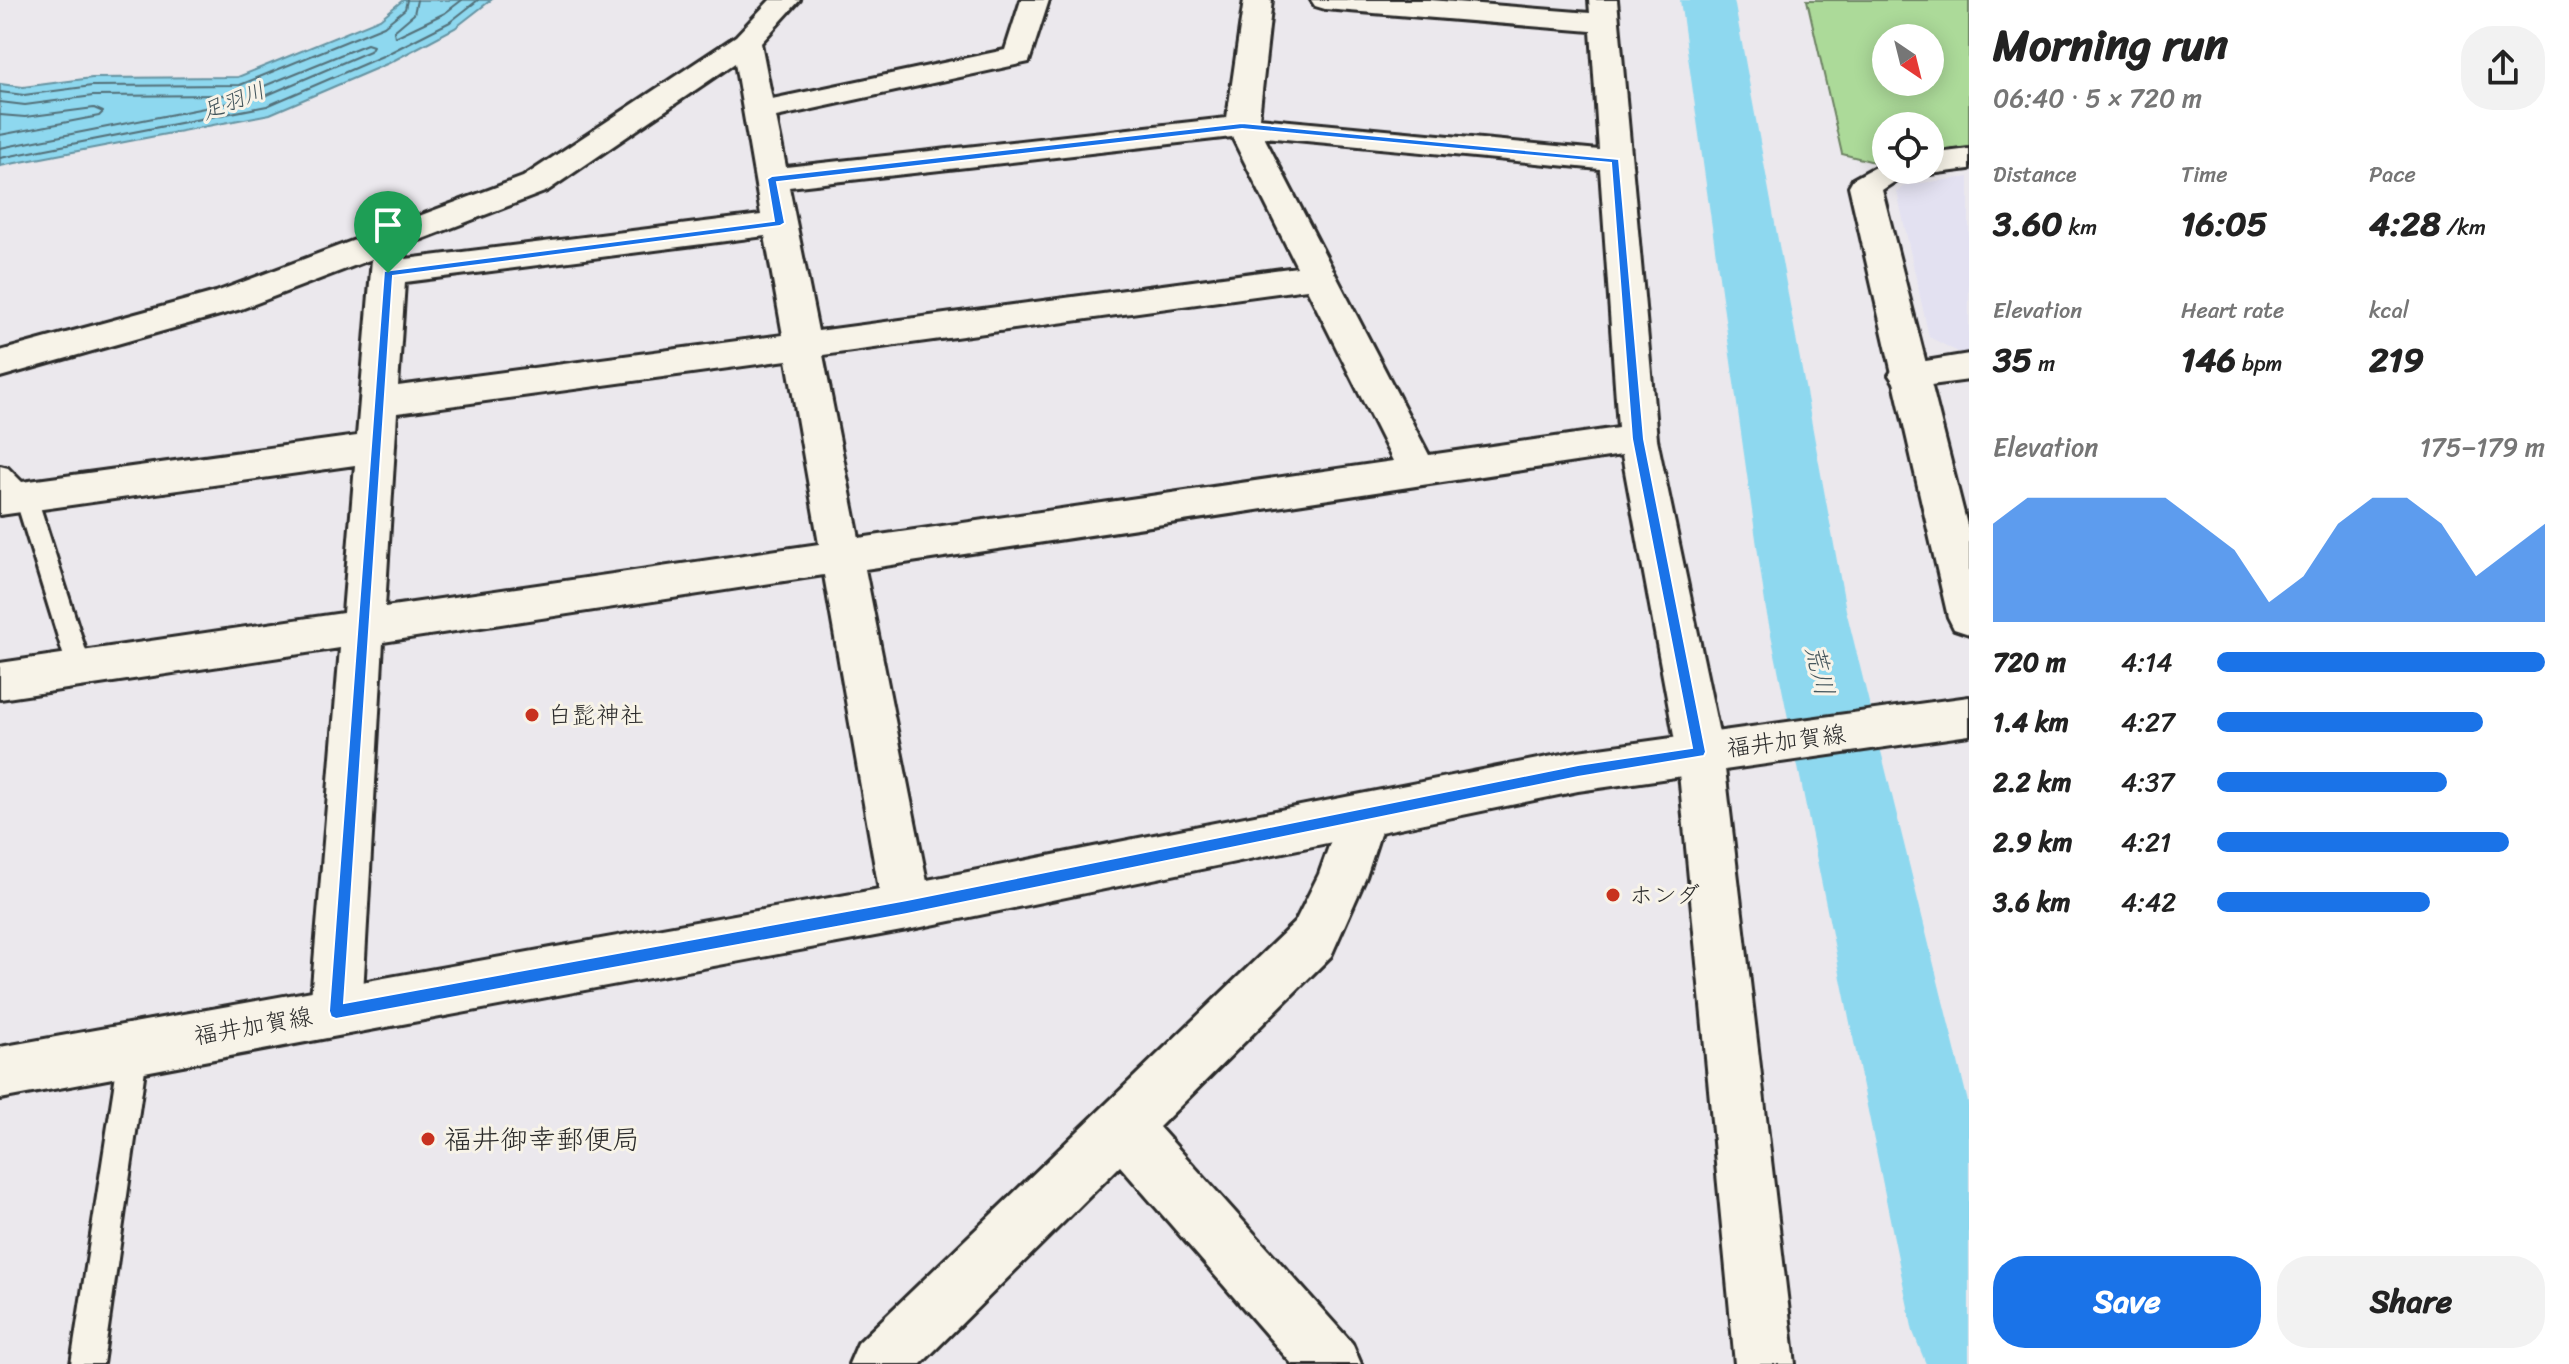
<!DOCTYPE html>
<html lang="en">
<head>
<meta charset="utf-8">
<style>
	:root { --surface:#fff; --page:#f2f2f2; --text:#222; --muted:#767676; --accent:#1a73e8 }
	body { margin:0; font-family:Sriracha,"Klee One",sans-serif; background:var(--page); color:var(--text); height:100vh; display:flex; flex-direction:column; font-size:30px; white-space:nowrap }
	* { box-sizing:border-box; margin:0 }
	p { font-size:26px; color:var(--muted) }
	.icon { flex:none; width:44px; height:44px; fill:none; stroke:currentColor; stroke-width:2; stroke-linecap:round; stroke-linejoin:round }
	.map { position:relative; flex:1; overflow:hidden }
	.sheet { display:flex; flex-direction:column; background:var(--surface); width:600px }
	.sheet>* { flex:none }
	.needle { width:52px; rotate:145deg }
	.controls { position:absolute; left:1872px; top:24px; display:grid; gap:16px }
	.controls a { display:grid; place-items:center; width:72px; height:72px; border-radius:50%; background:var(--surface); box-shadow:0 4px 20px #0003; font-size:40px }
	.pin { position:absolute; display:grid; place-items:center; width:68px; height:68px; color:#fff; margin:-82px -34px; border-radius:50% 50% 50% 0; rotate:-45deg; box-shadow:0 0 8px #0007 }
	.pin .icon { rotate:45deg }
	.round { display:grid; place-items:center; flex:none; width:84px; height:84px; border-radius:32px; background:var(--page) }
	.head { display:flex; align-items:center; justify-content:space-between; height:136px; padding:0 24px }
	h1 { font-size:44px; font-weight:700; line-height:60px }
	.stats { display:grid; grid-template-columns:repeat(3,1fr); gap:12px; height:136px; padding:8px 24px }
	.stats div { display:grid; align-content:center }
	.stats b { font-size:34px; font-weight:700 }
	.stats small { font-size:22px; font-weight:400 }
	.stats p { font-size:22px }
	.chart { height:224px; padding:16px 24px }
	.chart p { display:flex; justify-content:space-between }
	.chart svg { width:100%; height:144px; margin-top:8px; fill:var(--accent); opacity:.7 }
	.action { display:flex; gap:16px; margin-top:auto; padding:16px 24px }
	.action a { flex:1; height:92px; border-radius:32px; background:var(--accent); color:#fff; font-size:32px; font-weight:700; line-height:92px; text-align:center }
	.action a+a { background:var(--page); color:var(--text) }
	ul { padding:0 24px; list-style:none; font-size:26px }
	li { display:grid; grid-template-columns:128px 96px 1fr; align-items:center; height:60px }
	li i { height:20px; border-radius:10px; background:var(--accent) }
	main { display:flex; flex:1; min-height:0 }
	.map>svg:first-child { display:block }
	.built { fill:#e3e1f1 }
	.green { fill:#acda99; stroke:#6c8262; stroke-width:2; fill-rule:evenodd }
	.water { fill:#8ed8ef; stroke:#6693a1; stroke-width:2 }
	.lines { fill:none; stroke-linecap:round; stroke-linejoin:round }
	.shore { stroke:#537079; stroke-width:2 }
	.river { fill:#8ed8ef; fill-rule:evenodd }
	.service-casing { stroke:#2b2b2b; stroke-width:6 }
	.minor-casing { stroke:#2b2b2b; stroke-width:6 }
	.tertiary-casing { stroke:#2b2b2b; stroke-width:6 }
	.primary-casing { stroke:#2b2b2b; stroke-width:6 }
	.service { fill:#f7f3e8; fill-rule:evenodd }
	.minor { fill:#f7f3e8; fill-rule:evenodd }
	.tertiary { fill:#f7f3e8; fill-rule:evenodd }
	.primary { fill:#f7f3e8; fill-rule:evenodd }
	.route { fill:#1a73e8; stroke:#fff; stroke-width:2; fill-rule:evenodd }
	.poi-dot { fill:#c8321e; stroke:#f7f3e8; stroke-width:3 }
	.labels { text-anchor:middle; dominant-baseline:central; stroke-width:6; stroke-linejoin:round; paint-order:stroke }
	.far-water-label { font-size:22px; font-style:italic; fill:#44565c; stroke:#f7f3e8 }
	.poi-label { font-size:24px; fill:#2b2b2b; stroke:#f7f3e8; text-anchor:start }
	.street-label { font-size:24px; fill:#2b2b2b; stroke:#f7f3e8 }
	.water-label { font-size:26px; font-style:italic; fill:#44565c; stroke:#f7f3e8 }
	.near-poi-label { font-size:28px; fill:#2b2b2b; stroke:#f7f3e8; text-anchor:start }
</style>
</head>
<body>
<main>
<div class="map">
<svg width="1969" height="1364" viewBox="0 0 1969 1364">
	<rect width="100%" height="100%" fill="#ebe8ed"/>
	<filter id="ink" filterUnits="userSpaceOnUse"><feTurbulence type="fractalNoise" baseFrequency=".0125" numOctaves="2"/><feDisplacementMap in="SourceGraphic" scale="16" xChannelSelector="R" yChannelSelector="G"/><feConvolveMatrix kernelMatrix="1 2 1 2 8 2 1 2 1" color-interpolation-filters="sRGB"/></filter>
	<g filter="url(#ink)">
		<path class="built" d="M 1969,177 L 1969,352 L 1960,353 L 1929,337 L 1897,192 L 1905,185 Z"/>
		<path class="green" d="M 1807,0 L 1969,0 L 1969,150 L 1930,155 L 1930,126 L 1886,126 L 1886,160 L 1874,162 L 1842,154 ZM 1886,38 L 1930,38 L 1930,82 L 1886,82 Z"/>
		<path class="water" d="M 403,0 L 491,0 L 455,28 L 389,63 L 270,114 L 0,166 L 0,84 L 23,87 L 92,78 L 238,77 L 380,19 Z"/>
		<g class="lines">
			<path class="shore" d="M 417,0 L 414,14 L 394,31 L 395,37 L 445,13 L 462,0
				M 367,44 L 373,46 L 370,51 L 265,96 L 250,96 L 252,91 Z
				M 0,92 L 24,95 L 92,86 L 240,85 L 384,26 L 405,9 L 407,0
				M 0,102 L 25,105 L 93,96 L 229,95 L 233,99 L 230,103 L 0,148
				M 0,115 L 25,117 L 94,108 L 103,112 L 99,116 L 0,135
				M 0,158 L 267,106 L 385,55 L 450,22 L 478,0"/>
			<path class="river" d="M 1680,0 L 1734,0 L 1846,610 L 1969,1106 L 1969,1364 L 1926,1364 L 1913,1332 L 1766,610 Z"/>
			<g class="service-casing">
				<path id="service" d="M 0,466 L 8,468 L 37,497 L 92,670 L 88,677 L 80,680 L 72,677 L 68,670 L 16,501 L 0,486 Z
					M 134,1034 L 144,1038 L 148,1048 L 103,1364 L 71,1364 L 120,1048 L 124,1038 Z"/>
			</g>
			<g class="minor-casing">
				<path id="minor" d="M 770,0 L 800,0 L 761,43 L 772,99 L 1005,50 L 1021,0 L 1049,0 L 1029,62 L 776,117 L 786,167 L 1227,118 L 1244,0 L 1272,0 L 1259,118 L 1599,150 L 1591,31 L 1325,9 L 1315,6 L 1311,0 L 1430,0 L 1590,13 L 1589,0 L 1617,0 L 1657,439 L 1723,752 L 1795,1364 L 1735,1364 L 1677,752 L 1622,455 L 865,569 L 932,907 L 924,923 L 907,930 L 890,923 L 882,907 L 824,575 L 383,642 L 362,1011 L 354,1029 L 336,1036 L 318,1029 L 310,1011 L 340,648 L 0,699 L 0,663 L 343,613 L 355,465 L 0,515 L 0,485 L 357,436 L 372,259 L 241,309 L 0,377 L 0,351 L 216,292 L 523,177 L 736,36 ZM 735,63 L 761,215 L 406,259 L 407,245 L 547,191 ZM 1232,137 L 1297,267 L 818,331 L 789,187 ZM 1264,137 L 1600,169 L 1618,428 L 1429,455 ZM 765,236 L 783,335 L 398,386 L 405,282 ZM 1307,289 L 1393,461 L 859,538 L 823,355 ZM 787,360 L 819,544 L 385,607 L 397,413 Z
					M 1969,354 L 1969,380 L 1908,388 L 1895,384 L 1889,375 L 1895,366 Z
					M 1362,795 L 1379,801 L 1386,816 L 1366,877 L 1331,956 L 1159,1127 L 1352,1343 L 1361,1364 L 1292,1364 L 1120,1166 L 921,1364 L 849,1364 L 858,1343 L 1295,922 L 1319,874 L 1345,801 Z"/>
			</g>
			<g class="tertiary-casing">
				<path id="tertiary" d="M 1969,149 L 1969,169 L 1930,174 L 1918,170 L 1930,170 L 1930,154 Z
					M 1886,161 L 1886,170 L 1907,170 L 1902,177 L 1882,190 L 1969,533 L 1969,634 L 1954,629 L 1948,617 L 1849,186 L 1853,179 Z"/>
			</g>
			<g class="primary-casing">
				<path id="primary" d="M 1969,697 L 1969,735 L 1578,791 L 907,930 L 0,1099 L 0,1047 L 907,884 L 1578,751 Z"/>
			</g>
			<use href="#service" class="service"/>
			<use href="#minor" class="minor"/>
			<use href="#tertiary" class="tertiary"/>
			<use href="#primary" class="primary"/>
		</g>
	</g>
	<path class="route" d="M 1242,123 L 1619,159 L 1644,439 L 1706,752 L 1704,756 L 1578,777 L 907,914 L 336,1019 L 331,1017 L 329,1011 L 384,271 L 774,221 L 767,179 L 772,176 ZM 1242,129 L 1611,163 L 1632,439 L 1692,748 L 1578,765 L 907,900 L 344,1003 L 393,276 L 780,226 L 785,223 L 777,182 Z"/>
	<g class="poi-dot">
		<circle cx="532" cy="715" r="8"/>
		<circle cx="1613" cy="895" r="8"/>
		<circle cx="428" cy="1139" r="8"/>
	</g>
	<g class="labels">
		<g class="far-water-label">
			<text transform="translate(233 101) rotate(-21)">足羽川</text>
		</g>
		<g class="poi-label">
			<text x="548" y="715">白髭神社</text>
			<text x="1629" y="895">ホンダ</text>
		</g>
		<g class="street-label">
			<text transform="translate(1786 741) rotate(-7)">福井加賀線</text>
			<text transform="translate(253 1026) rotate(-10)">福井加賀線</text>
		</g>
		<g class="water-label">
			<text transform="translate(1820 670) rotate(77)">荒川</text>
		</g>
		<g class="near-poi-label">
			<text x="444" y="1139">福井御幸郵便局</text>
		</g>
	</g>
</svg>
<div class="controls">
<a><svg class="needle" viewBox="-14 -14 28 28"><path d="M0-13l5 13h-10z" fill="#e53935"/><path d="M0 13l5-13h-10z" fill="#767676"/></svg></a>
<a><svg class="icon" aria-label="locate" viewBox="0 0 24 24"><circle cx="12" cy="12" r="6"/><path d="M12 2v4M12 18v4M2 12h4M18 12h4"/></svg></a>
</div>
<div class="pin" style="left:388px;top:273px;background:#1e9e55"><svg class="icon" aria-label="arrive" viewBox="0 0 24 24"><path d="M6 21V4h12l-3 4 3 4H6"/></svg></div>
</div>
<section class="sheet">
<div class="head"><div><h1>Morning run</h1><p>06:40 · 5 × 720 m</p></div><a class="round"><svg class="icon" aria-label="share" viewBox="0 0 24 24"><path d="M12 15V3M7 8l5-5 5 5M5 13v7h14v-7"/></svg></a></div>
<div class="stats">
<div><p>Distance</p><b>3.60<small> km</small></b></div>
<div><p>Time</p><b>16:05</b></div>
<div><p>Pace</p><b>4:28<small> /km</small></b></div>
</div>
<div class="stats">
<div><p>Elevation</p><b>35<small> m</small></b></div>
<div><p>Heart rate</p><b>146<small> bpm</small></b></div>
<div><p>kcal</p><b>219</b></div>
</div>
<div class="chart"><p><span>Elevation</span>175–179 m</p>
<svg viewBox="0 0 160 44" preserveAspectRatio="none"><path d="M0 44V14L10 6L20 6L30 6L40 6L50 6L60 14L70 22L80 38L90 30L100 14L110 6L120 6L130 14L140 30L150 22L160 14V44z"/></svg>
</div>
<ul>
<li><b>720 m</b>4:14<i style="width:100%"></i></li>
<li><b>1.4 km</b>4:27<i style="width:81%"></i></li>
<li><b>2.2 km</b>4:37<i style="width:70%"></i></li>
<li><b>2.9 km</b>4:21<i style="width:89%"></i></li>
<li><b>3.6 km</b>4:42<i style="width:65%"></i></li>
</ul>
<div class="action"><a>Save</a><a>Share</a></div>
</section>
</main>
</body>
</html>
